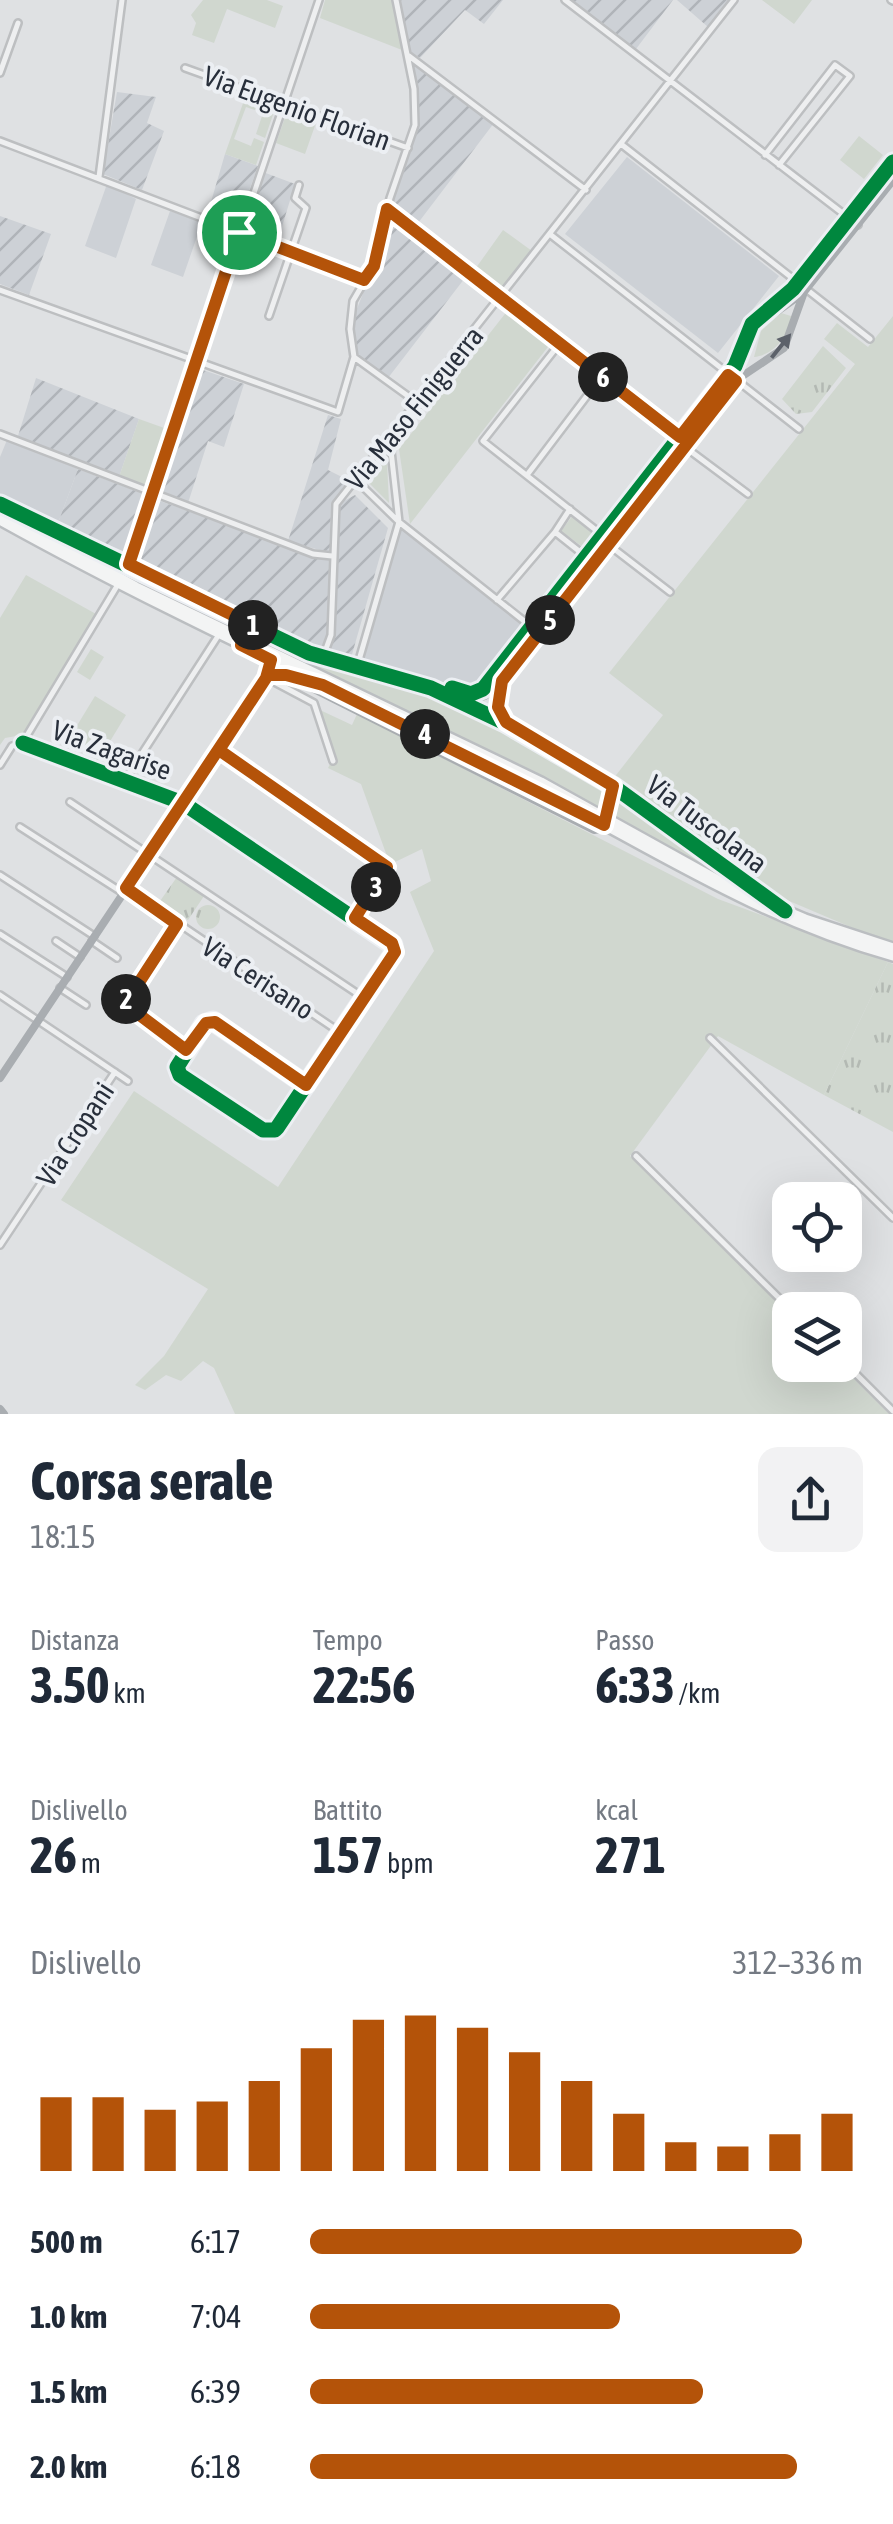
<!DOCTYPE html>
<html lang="it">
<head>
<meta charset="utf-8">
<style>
	:root { --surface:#fff; --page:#f2f2f3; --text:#1f2937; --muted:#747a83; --accent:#b45309 }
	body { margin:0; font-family:"Asap Condensed",sans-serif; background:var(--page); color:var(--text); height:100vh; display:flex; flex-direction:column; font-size:38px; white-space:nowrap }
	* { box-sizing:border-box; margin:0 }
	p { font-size:32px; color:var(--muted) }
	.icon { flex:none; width:55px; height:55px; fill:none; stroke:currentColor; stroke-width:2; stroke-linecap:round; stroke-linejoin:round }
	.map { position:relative; height:1414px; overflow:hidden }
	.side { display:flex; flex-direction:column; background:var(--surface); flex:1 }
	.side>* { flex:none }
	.controls { position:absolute; left:772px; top:1182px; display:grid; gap:20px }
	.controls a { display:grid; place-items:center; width:90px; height:90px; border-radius:20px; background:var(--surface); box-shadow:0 10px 40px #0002; font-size:50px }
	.pin { position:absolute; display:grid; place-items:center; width:85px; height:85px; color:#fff; margin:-42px; border:5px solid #fff; border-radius:50%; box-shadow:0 2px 10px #0007 }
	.km { position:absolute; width:50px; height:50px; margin:-25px; border-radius:50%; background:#222; color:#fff; font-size:28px; line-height:50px; text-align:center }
	.round { display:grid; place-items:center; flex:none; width:105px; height:105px; border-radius:20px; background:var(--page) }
	.summary { display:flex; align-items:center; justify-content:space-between; height:170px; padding:0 30px }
	h1 { font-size:55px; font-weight:700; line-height:75px }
	.metrics { display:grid; grid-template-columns:repeat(3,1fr); gap:15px; height:170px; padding:10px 30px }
	.metrics div { display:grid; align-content:center }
	.metrics b { font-size:50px; font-weight:700 }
	.metrics small { font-size:28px; font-weight:400 }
	.metrics p { font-size:28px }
	.chart { height:280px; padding:20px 30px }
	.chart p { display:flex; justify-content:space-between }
	.chart svg { width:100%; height:180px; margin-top:10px; stroke:var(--accent); stroke-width:6 }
	ul { padding:0 30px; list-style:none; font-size:32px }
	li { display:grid; grid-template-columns:160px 120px 1fr; align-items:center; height:75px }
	li i { height:25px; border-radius:12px; background:var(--accent) }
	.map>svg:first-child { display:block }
	.built { fill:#cdd1d6 }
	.industrial { fill:url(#industrial-furrows) }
	.grass { fill:#d0d7cf }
	.park { fill:url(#park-tufts) }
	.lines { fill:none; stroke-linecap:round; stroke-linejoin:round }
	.street-casing { stroke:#bdbfc1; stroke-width:10 }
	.primary-casing { stroke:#bbbec1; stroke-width:14 }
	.street { stroke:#eeeff0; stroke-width:5 }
	.secondary { stroke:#a9adb1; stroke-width:8 }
	.primary { stroke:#f3f4f4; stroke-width:9 }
	.cycleway-casing { stroke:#eceff3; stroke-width:21 }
	.cycleway { stroke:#00873e; stroke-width:15 }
	.oneway { fill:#5c616a }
	.route-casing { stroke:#fff; stroke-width:20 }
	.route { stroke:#b45309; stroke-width:12 }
	.labels { text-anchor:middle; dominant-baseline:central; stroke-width:8; stroke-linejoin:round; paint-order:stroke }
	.street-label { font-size:28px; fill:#282f3b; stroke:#eceff3 }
</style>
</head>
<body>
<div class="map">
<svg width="893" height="1414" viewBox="0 0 893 1414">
	<defs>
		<pattern id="industrial-furrows" width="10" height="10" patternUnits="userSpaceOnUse" patternTransform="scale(2.5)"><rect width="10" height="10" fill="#cdd1d6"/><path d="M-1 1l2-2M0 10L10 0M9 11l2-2" fill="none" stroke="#b0b4b9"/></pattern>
		<pattern id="park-tufts" width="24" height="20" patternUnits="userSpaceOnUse" patternTransform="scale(2.5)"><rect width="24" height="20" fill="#d0d7cf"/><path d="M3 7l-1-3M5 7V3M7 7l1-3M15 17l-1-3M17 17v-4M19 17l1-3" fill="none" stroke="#b3b9b3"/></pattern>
	</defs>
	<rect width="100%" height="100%" fill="#dfe1e3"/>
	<path class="built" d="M 627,157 L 779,276 L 718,353 L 565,234 Z
		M 107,184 L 136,199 L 116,258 L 85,246 Z
		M 170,211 L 202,222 L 183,277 L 151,265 Z
		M 7,440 L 78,469 L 58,523 L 0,497 L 0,457 Z
		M 401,528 L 535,635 L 496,682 L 480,694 L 459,696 L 361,664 Z"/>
	<path class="industrial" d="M 399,0 L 503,0 L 484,24 L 465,10 L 420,58 L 408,50 Z
		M 570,0 L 673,0 L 636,49 Z
		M 677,0 L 729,0 L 708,27 Z
		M 412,61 L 494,123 L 415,227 L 391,207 L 419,122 Z
		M 117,92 L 156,97 L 147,123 L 164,131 L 142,190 L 103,174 Z
		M 225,154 L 258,166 L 238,222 L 208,212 Z
		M 263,172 L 295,184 L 277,243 L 245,229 Z
		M 0,216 L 51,234 L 29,295 L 0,284 Z
		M 393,216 L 468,274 L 388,378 L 356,353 L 353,319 Z
		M 203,370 L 244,384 L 224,447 L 208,441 L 188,503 L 162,493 Z
		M 36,378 L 139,419 L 119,477 L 18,436 Z
		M 328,415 L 341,419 L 328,470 L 352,482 L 331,503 L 330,553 L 288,541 Z
		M 78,469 L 149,496 L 130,554 L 58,523 Z
		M 355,495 L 388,528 L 351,658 L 330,652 L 337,515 L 342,502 Z
		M 160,501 L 329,560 L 328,636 L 324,650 L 136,564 Z"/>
	<path class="grass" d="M 203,0 L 267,0 L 283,6 L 275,28 L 227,9 L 214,43 L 192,35 L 196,23 L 191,15 Z
		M 325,0 L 393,0 L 402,50 L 320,18 Z
		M 762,0 L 812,0 L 794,24 Z
		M 247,92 L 277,103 L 265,138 L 256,134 L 263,113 L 246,107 L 234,139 L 251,146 L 254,138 L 264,142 L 256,165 L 225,154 Z
		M 288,109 L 317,120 L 305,154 L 276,143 Z
		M 859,136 L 883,155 L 864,179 L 840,160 Z
		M 503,230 L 532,251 L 499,291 L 473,272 Z
		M 508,310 L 551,343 L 410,524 L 399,449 Z
		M 781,313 L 791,316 C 789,336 774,355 754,357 L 761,331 Z
		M 893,316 L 893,945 L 768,892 L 613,779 L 663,715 L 609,673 L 855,364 L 824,339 L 837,323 L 868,347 Z
		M 139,419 L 167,429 L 148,488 L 119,477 Z
		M 380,461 L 387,462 L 389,503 L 369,483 Z
		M 573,515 L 596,533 L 584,548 L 561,531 Z
		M 26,575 L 96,614 L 22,735 L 5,738 L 0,745 L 0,618 Z
		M 166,587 L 239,625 L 236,631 L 163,592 Z
		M 252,632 L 306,656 L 441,696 L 485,716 L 606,786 L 607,809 L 600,810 L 247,637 Z
		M 91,649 L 104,657 L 90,680 L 77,672 Z
		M 95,696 L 126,715 L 98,761 L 67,742 Z
		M 320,710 L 352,725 L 357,714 L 718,899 L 888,962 L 824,1095 L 718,1036 L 630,1156 L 790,1315 L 790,1365 L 840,1365 L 889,1414 L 235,1414 L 214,1368 L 203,1361 L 181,1381 L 166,1375 L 145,1390 L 135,1385 L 164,1356 L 208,1289 L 61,1200 L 134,1091 L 278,1187 L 434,951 L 410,892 L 431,881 L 422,849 L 395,862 L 388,859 L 361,784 L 328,768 L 334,756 Z
		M 617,793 L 740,885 L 742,887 L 614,818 Z"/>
	<path class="park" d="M 823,346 L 846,368 L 812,412 L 796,414 L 782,399 Z
		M 177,877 L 204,896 L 188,920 L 160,901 Z
		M196 917a12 12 0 1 1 24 0a12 12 0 1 1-24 0Z
		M 888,962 L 893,964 L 893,1132 L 824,1095 Z"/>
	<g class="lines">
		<g class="street-casing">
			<path id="street" d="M 565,0 L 858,225
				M 891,0 L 893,1
				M 409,56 L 586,190
				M 185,68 L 408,148
				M 0,73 L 18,23
				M 0,141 L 364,280
				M 621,144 L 870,339
				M 765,155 L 835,65 L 850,76 L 779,165
				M 99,177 L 122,0
				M 387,209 L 688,443
				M 551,235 L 799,429
				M 0,290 L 338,412 L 354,357 L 350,329 L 353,301 L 374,265 L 390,198 L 415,125 L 414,89 L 396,0
				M 269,316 L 306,208 L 295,198 L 299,185
				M 560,343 L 483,441 L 611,542
				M 354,357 L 419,404
				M 0,434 L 313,554 L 332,556
				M 685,447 L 748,494
				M 527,475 L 602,376
				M 357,481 L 399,522 L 538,632
				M 570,509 L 555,532 L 594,563
				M 609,545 L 670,592
				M 129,564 L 319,0
				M 497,600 L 555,532
				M 323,657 L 331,635 L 336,504 L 734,0
				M 357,667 L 399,522 L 390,442
				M 265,677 L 314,703 L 333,761
				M 23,742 L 117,586
				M 23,743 L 183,803 L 393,945 L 394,953 L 277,1128 L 275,1130 L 263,1130 L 180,1075 L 177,1067 L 204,1024 L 213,1021 L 306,1085
				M 219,750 L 385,862 L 386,871 L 355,918
				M 0,765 L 12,746 L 23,743
				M 123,783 L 218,636
				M 70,802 L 364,998
				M 20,827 L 123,893
				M 0,875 L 94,936
				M 126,888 L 341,1033
				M 177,925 L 125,1004 L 187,1050
				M 0,934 L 67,977
				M 56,941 L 80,957
				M 92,941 L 117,958
				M 60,988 L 86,1005
				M 0,995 L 128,1081
				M 710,1038 L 893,1218
				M 636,1156 L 791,1310
				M 0,1245 L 115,1072
				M 845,1363 L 893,1411"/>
		</g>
		<g class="primary-casing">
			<path id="primary" d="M 0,511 L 136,587 L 541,782 L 732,888 L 805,919 L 893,948
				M 0,520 C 169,614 344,692 516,778 C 647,844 749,915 893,956"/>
		</g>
		<use href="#street" class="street"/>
		<path class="secondary" d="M 735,381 L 784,348 L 803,295
			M 0,504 L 309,653 L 431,688 L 505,723 L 613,786 L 769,901
			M 286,675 L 594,830 L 601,829 L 610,812 L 613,786
			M 501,684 L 498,707 L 505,723
			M 464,702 L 485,696 L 502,681 L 735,381 L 758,325 L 803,293 L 893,180
			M 0,1078 L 219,750 L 265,677 L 271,661
			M 0,1409 L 4,1414"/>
		<use href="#primary" class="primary"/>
		<g class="cycleway-casing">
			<path id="cycleway" d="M 0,504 L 309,653 L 431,688 L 505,723 L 613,786 L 785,911
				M 452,688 L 471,694 L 483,689 L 735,366 L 752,324 L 793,289 L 893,162
				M 23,743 L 183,803 L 393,945 L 394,953 L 277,1128 L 275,1130 L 263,1130 L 180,1075 L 177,1067 L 204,1024 L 213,1021 L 306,1085"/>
		</g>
		<use href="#cycleway" class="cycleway"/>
	</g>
	<defs><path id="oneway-solid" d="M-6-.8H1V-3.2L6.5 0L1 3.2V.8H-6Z" transform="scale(2.5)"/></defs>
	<use class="oneway" href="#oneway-solid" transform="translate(781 346) rotate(-51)"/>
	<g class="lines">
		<g class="route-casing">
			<path id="route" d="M 239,232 L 129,564 L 257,627 L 243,635 L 241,645 L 271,660 L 266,678 L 126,888 L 177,924 L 125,1004 L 186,1050 L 206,1023 L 215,1022 L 306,1085 L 395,952 L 392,943 L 355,918 L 387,867 L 219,750 L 268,675 L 286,675 L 323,685 L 604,825 L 613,786 L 506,722 L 498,707 L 502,681 L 736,381 L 728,375 L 680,437 L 387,209 L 374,266 L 364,280 L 239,232"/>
		</g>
		<use href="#route" class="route"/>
	</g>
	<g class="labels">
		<g class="street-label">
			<text transform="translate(297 108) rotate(20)">Via Eugenio Florian</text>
			<text transform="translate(414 408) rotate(-51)">Via Maso Finiguerra</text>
			<text transform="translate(112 750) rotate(20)">Via Zagarise</text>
			<text transform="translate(707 824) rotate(37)">Via Tuscolana</text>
			<text transform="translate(258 978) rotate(33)">Via Cerisano</text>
			<text transform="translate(75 1134) rotate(-57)">Via Cropani</text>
		</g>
	</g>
</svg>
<div class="controls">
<a><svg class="icon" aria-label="locate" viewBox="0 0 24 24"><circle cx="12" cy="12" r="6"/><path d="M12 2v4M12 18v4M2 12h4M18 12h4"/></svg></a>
<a><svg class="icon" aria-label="layers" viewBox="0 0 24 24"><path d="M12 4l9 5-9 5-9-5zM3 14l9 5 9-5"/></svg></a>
</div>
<div class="pin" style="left:239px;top:232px;background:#1e9e55"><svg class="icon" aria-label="arrive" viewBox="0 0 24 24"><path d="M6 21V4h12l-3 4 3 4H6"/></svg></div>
<b class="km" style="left:253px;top:625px">1</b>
<b class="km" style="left:126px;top:999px">2</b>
<b class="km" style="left:376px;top:887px">3</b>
<b class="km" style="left:425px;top:734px">4</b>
<b class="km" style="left:550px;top:620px">5</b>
<b class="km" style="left:603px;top:377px">6</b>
</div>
<section class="side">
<div class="summary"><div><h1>Corsa serale</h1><p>18:15</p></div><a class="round"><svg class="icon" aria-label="share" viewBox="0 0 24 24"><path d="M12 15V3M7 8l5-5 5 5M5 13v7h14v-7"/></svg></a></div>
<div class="metrics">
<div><p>Distanza</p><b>3.50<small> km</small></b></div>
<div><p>Tempo</p><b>22:56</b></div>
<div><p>Passo</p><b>6:33<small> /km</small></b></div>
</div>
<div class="metrics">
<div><p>Dislivello</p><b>26<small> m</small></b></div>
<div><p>Battito</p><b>157<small> bpm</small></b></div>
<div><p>kcal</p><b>271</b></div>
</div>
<div class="chart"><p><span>Dislivello</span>312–336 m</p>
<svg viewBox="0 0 160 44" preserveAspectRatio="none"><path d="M5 44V26M15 44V26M25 44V29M35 44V27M45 44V22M55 44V14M65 44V7M75 44V6M85 44V9M95 44V15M105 44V22M115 44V30M125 44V37M135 44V38M145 44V35M155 44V30"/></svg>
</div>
<ul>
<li><b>500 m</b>6:17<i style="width:89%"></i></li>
<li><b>1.0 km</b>7:04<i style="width:56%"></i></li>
<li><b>1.5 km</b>6:39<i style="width:71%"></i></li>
<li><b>2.0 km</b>6:18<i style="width:88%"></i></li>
</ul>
</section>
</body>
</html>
